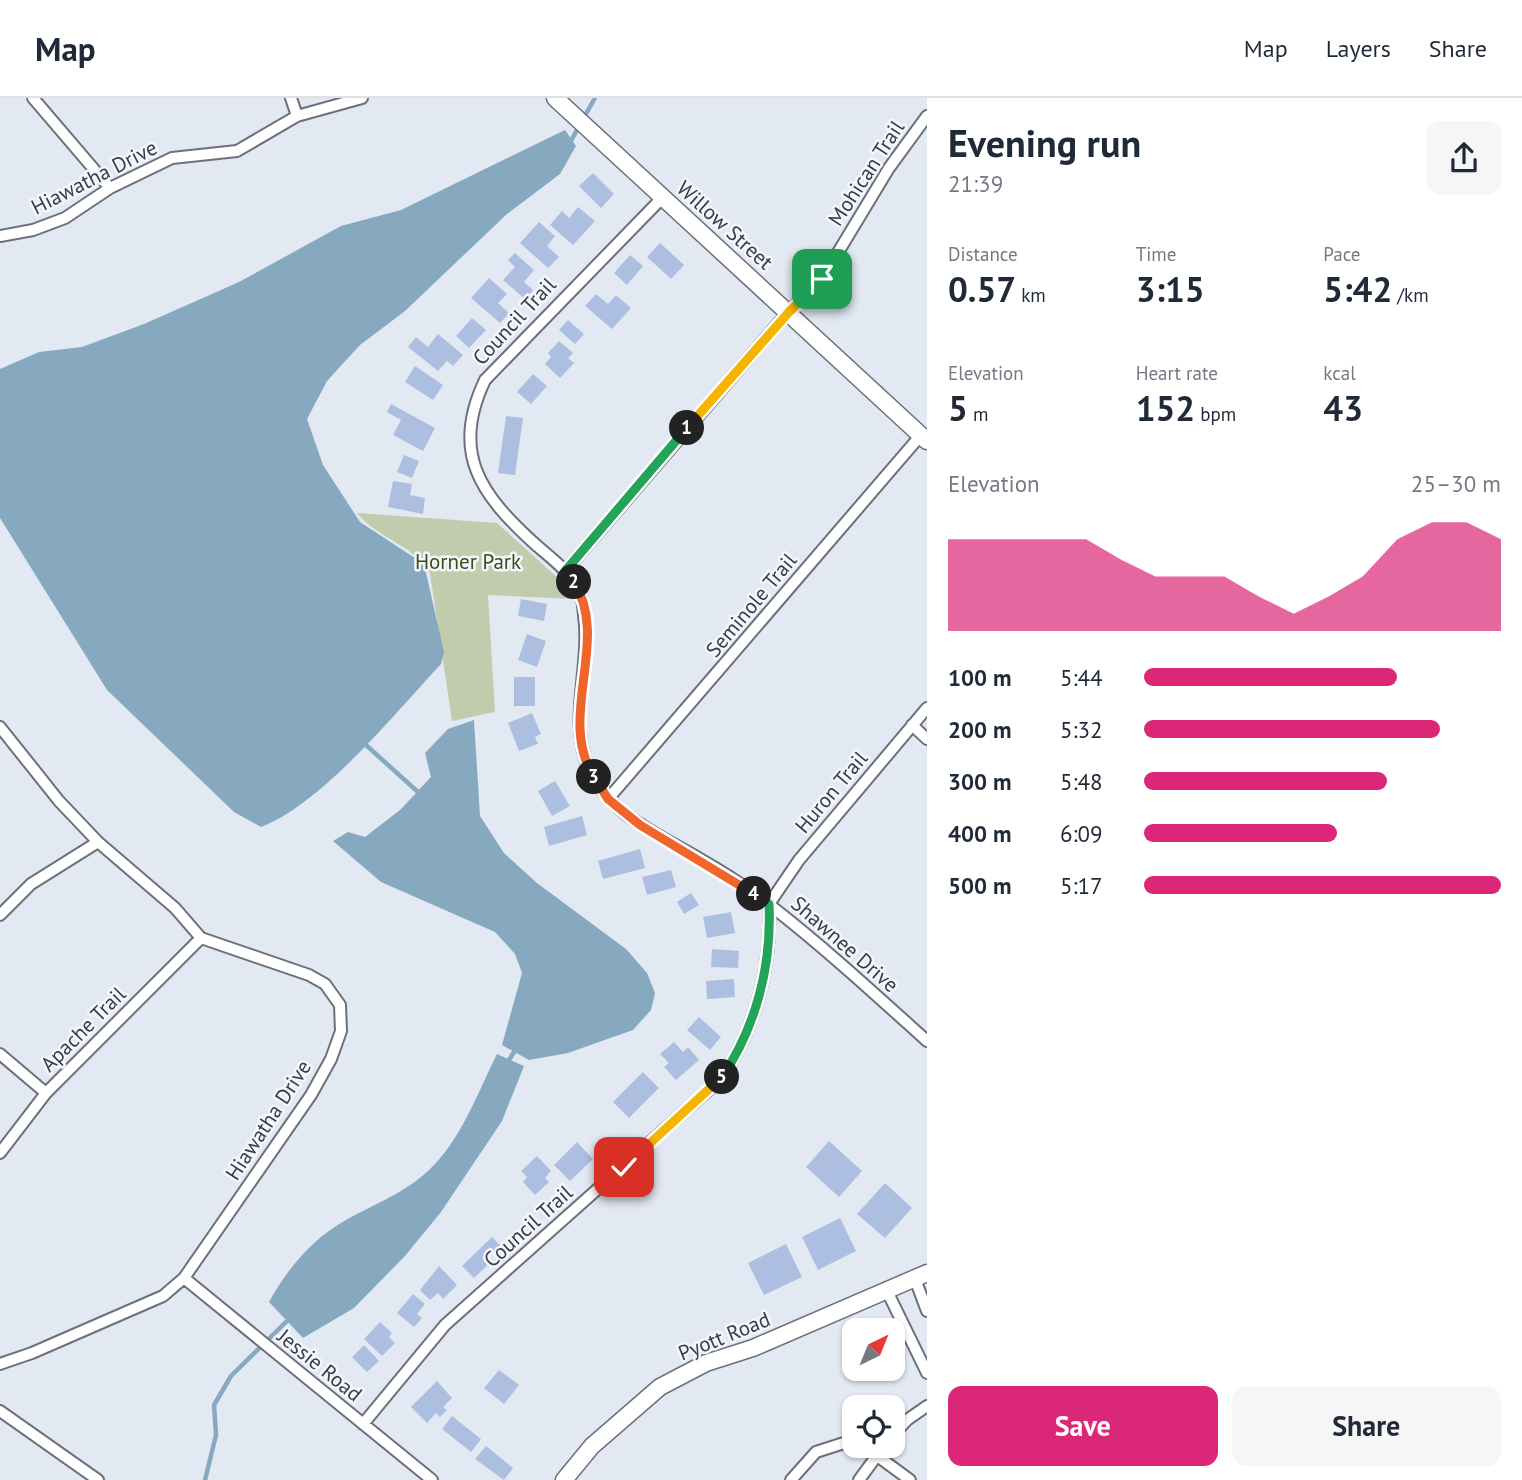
<!DOCTYPE html>
<html lang="en">
<head>
<meta charset="utf-8">
<style>
	:root { --surface:#fff; --page:#f6f6f7; --text:#1f2937; --muted:#747a83; --line:#e0e1e3; --accent:#db2777 }
	body { margin:0; font-family:"PT Sans",sans-serif; background:var(--page); color:var(--text); height:100vh; display:flex; flex-direction:column; font-size:26px; white-space:nowrap }
	* { box-sizing:border-box; margin:0 }
	p { font-size:23px; color:var(--muted) }
	.icon { flex:none; width:38px; height:38px; fill:none; stroke:currentColor; stroke-width:2; stroke-linecap:round; stroke-linejoin:round }
	.map { position:relative; flex:1; overflow:hidden }
	.side { display:flex; flex-direction:column; background:var(--surface); width:595px }
	.side>* { flex:none }
	.needle { width:46px; rotate:43deg }
	.fabs { position:absolute; left:842px; top:1220px; display:grid; gap:14px }
	.fabs a { display:grid; place-items:center; width:63px; height:63px; border-radius:14px; background:var(--surface); box-shadow:0 2px 5px #0004; font-size:35px }
	.pin { position:absolute; display:grid; place-items:center; width:60px; height:60px; color:#fff; margin:-30px; border-radius:14px; box-shadow:0 4px 10px #0006 }
	.km { position:absolute; width:35px; height:35px; margin:-18px; border-radius:50%; background:#222; color:#fff; font-size:19px; line-height:35px; text-align:center }
	.round { display:grid; place-items:center; flex:none; width:74px; height:74px; border-radius:14px; background:var(--page) }
	.overview { display:flex; align-items:center; justify-content:space-between; height:119px; padding:0 21px }
	h1 { font-size:38px; font-weight:600; line-height:52px }
	.figures { display:grid; grid-template-columns:repeat(3,1fr); gap:10px; height:119px; padding:7px 21px }
	.figures div { display:grid; align-content:center }
	.figures b { font-size:35px; font-weight:600 }
	.figures small { font-size:19px; font-weight:400 }
	.figures p { font-size:19px }
	.chart { height:196px; padding:14px 21px }
	.chart p { display:flex; justify-content:space-between }
	.chart svg { width:100%; height:126px; margin-top:7px; fill:var(--accent); opacity:.7 }
	.action { display:flex; gap:14px; margin-top:auto; padding:14px 21px }
	.action a { flex:1; height:80px; border-radius:14px; background:var(--accent); color:#fff; font-size:28px; font-weight:600; line-height:80px; text-align:center }
	.action a+a { background:var(--page); color:var(--text) }
	ul { padding:0 21px; list-style:none; font-size:23px }
	li { display:grid; grid-template-columns:112px 84px 1fr; align-items:center; height:52px }
	li i { height:18px; border-radius:9px; background:var(--accent) }
	header { display:flex; align-items:center; gap:42px; box-sizing:border-box; height:98px; padding:0 35px; background:var(--surface); border-bottom:2px solid var(--line) }
	header strong { font-size:33px }
	nav { display:flex; gap:38px; margin-inline-start:auto; font-size:24px }
	main { display:flex; flex:1; min-height:0 }
	.map>svg:first-child { display:block }
	.green { fill:#c1ccac }
	.water { fill:#86a9c0 }
	.lines { fill:none; stroke-linecap:round; stroke-linejoin:round }
	.stream { stroke:#86a9c0; stroke-width:4.5 }
	.building { fill:#acbfe0 }
	.street-casing { stroke:#6c7179; stroke-width:14 }
	.secondary-casing { stroke:#6c7179; stroke-width:19 }
	.street { stroke:#fff; stroke-width:10 }
	.secondary { stroke:#fff; stroke-width:16 }
	.split-1-casing { stroke:#fff; stroke-width:14 }
	.split-2-casing { stroke:#fff; stroke-width:14 }
	.split-3-casing { stroke:#fff; stroke-width:14 }
	.split-4-casing { stroke:#fff; stroke-width:14 }
	.split-5-casing { stroke:#fff; stroke-width:14 }
	.split-6-casing { stroke:#fff; stroke-width:14 }
	.split-1 { stroke:#f5b400; stroke-width:9 }
	.split-2 { stroke:#22a559; stroke-width:9 }
	.split-3 { stroke:#f0652b; stroke-width:9 }
	.split-4 { stroke:#f0652b; stroke-width:9 }
	.split-5 { stroke:#22a559; stroke-width:9 }
	.split-6 { stroke:#f5b400; stroke-width:9 }
	.labels { text-anchor:middle; dominant-baseline:central; stroke-width:5; stroke-linejoin:round; paint-order:stroke }
	.street-label { font-size:21px; fill:#3a3c40; stroke:#f2f6fe }
	.park-label { font-size:21px; fill:#3d4b13; stroke:#f2f6fe }
</style>
</head>
<body>
<header>
<strong>Map</strong>
<nav><a>Map</a><a>Layers</a><a>Share</a></nav>
</header>
<main>
<div class="map">
<svg width="927" height="1382" viewBox="0 0 927 1382">
	<rect width="100%" height="100%" fill="#e3e9f3"/>
	<path class="green" d="M 357,415 L 497,425 L 568,489 L 574,501 L 488,497 L 495,614 L 452,623 L 430,475 C 415,448 377,440 357,415 Z"/>
	<path class="water" d="M 565,32 L 576,48 L 560,76 L 507,116 L 405,213 L 360,247 L 327,283 L 307,321 L 323,367 L 360,424 L 424,466 L 444,554 L 441,566 C 396,614 322,706 261,729 L 234,714 L 107,592 L 0,420 L 0,271 L 39,254 L 82,249 L 144,226 L 239,184 L 341,128 L 401,112 Z
		M 474,622 L 480,718 L 504,755 L 537,785 L 626,851 L 647,875 L 655,895 L 651,912 L 633,932 L 568,955 L 529,962 L 502,947 L 522,875 L 515,856 L 495,834 L 381,784 L 333,743 L 348,734 L 365,739 L 400,712 L 431,679 L 425,655 L 448,631 Z
		M 497,956 L 524,968 L 502,1023 L 441,1114 L 405,1158 L 354,1210 L 303,1240 L 269,1204 C 287,1171 313,1140 346,1122 C 374,1106 405,1095 429,1072 C 461,1042 478,994 497,956 Z"/>
	<g class="lines">
		<path class="stream" d="M 583,21 L 595,0
			M 571,43 L 579,28
			M 366,647 L 418,694
			M 509,962 L 514,954
			M 205,1382 L 216,1337 L 214,1307 L 231,1278 L 286,1224"/>
	</g>
	<path class="building" d="M 593,75 L 614,96 L 601,110 L 579,88 Z
		M 578,109 L 595,123 L 573,147 L 550,127 L 562,113 L 569,120 Z
		M 539,124 L 555,138 L 547,148 L 559,159 L 548,170 L 520,145 Z
		M 660,145 L 684,167 L 671,181 L 647,159 Z
		M 515,155 L 534,172 L 524,184 L 533,192 L 525,201 L 503,182 L 515,169 L 508,162 Z
		M 630,157 L 643,168 L 627,187 L 614,175 Z
		M 489,180 L 507,196 L 498,205 L 509,215 L 500,225 L 471,200 Z
		M 596,196 L 608,206 L 616,197 L 631,210 L 612,231 L 585,208 Z
		M 472,220 L 486,232 L 469,250 L 456,238 Z
		M 568,222 L 584,236 L 575,246 L 559,232 Z
		M 438,236 L 463,257 L 453,268 L 447,263 L 438,273 L 408,249 L 416,239 L 428,249 Z
		M 559,243 L 573,255 L 568,260 L 574,265 L 560,280 L 545,266 L 551,259 L 548,255 Z
		M 415,268 L 443,287 L 433,302 L 405,284 Z
		M 533,276 L 547,288 L 531,306 L 517,294 Z
		M 391,306 L 435,330 L 423,353 L 393,337 L 401,322 L 387,314 Z
		M 506,318 L 523,320 L 515,377 L 498,375 Z
		M 404,357 L 419,363 L 412,380 L 397,374 Z
		M 393,383 L 412,386 L 410,397 L 425,400 L 423,416 L 388,409 Z
		M 521,501 L 547,506 L 544,523 L 518,518 Z
		M 527,536 L 546,543 L 537,569 L 518,562 Z
		M 514,579 L 535,579 L 535,608 L 514,608 Z
		M 532,615 L 541,636 L 535,639 L 538,646 L 519,653 L 508,625 Z
		M 555,683 L 570,708 L 552,718 L 538,693 Z
		M 582,718 L 587,737 L 549,748 L 544,729 Z
		M 640,751 L 645,770 L 603,781 L 598,763 Z
		M 671,772 L 676,789 L 647,797 L 642,779 Z
		M 691,795 L 699,807 L 684,816 L 677,804 Z
		M 731,814 L 735,835 L 707,840 L 703,819 Z
		M 712,851 L 739,853 L 738,870 L 711,869 Z
		M 734,881 L 735,899 L 707,901 L 706,883 Z
		M 699,919 L 721,939 L 710,952 L 687,932 Z
		M 674,944 L 683,954 L 688,949 L 699,962 L 676,982 L 664,969 L 669,965 L 660,956 Z
		M 643,974 L 659,990 L 629,1020 L 613,1004 Z
		M 829,1043 L 862,1073 L 839,1099 L 806,1069 Z
		M 577,1044 L 593,1061 L 570,1083 L 554,1067 Z
		M 537,1058 L 551,1073 L 545,1080 L 549,1084 L 535,1097 L 523,1084 L 527,1079 L 521,1073 Z
		M 885,1085 L 912,1110 L 885,1140 L 857,1116 Z
		M 840,1120 L 856,1153 L 818,1172 L 802,1139 Z
		M 492,1139 L 501,1148 L 486,1161 L 490,1165 L 474,1180 L 462,1168 Z
		M 786,1146 L 802,1179 L 764,1197 L 748,1165 Z
		M 439,1168 L 457,1187 L 443,1201 L 438,1195 L 430,1202 L 420,1192 Z
		M 413,1196 L 425,1206 L 417,1216 L 422,1220 L 414,1229 L 397,1215 Z
		M 380,1224 L 392,1235 L 389,1239 L 395,1245 L 382,1258 L 364,1241 Z
		M 364,1247 L 379,1263 L 367,1274 L 352,1259 Z
		M 499,1272 L 519,1287 L 504,1306 L 484,1290 Z
		M 437,1283 L 452,1300 L 443,1309 L 447,1312 L 440,1319 L 436,1315 L 427,1325 L 411,1309 Z
		M 452,1318 L 481,1341 L 471,1354 L 442,1331 Z
		M 486,1348 L 513,1370 L 504,1382 L 475,1361 Z"/>
	<g class="lines">
		<g class="street-casing">
			<path id="street" d="M 33,0 L 110,90
				M 291,0 L 297,18
				M 663,99 L 485,282 C 450,355 481,397 535,446 C 552,461 568,472 579,492 C 583,499 583,509 584,517 C 591,568 568,619 588,669 C 608,716 659,737 700,761 C 725,775 749,791 771,808 C 825,850 876,897 927,943
				M 0,138 L 33,132 L 65,120 L 110,90 L 172,60 L 237,53 L 297,18 L 362,0
				M 566,472 L 789,213 L 822,181 L 889,70 L 927,18
				M 912,627 L 927,641
				M 0,629 L 59,703 L 98,744 L 175,810 L 201,840 L 309,877 L 325,886 L 340,907 L 341,933 L 331,961 L 311,997 L 184,1180 L 163,1198 L 32,1255 L 0,1266
				M 608,701 L 921,337
				M 769,806 L 799,762 L 927,610
				M 0,817 L 31,786 L 98,744
				M 0,956 L 46,995
				M 0,1055 L 46,995 L 201,840
				M 184,1180 L 432,1382
				M 915,1181 L 927,1213
				M 887,1193 L 927,1275
				M 0,1313 L 98,1382
				M 363,1326 L 445,1227 L 721,981 C 756,929 772,868 769,806
				M 892,1338 L 907,1322 L 927,1308
				M 855,1348 L 876,1357 L 910,1382
				M 791,1382 L 816,1354 L 847,1344 L 854,1347
				M 859,1382 L 884,1348"/>
		</g>
		<g class="secondary-casing">
			<path id="secondary" d="M 555,0 L 927,343
				M 564,1382 L 592,1348 L 660,1289 L 706,1265 L 753,1250 L 927,1175"/>
		</g>
		<use href="#street" class="street"/>
		<use href="#secondary" class="secondary"/>
	</g>
	<g class="lines">
		<g class="split-1-casing">
			<path id="split-1" d="M 687,330 L 789,214 L 822,181"/>
		</g>
		<g class="split-2-casing">
			<path id="split-2" d="M 574,484 L 566,472 L 687,330"/>
		</g>
		<g class="split-3-casing">
			<path id="split-3" d="M 574,484 C 611,543 556,619 594,679"/>
		</g>
		<g class="split-4-casing">
			<path id="split-4" d="M 594,679 L 608,701 L 640,727 L 754,796"/>
		</g>
		<g class="split-5-casing">
			<path id="split-5" d="M 722,979 C 756,929 772,867 769,806 L 754,796"/>
		</g>
		<g class="split-6-casing">
			<path id="split-6" d="M 624,1069 L 722,979"/>
		</g>
		<use href="#split-1" class="split-1"/>
		<use href="#split-2" class="split-2"/>
		<use href="#split-3" class="split-3"/>
		<use href="#split-4" class="split-4"/>
		<use href="#split-5" class="split-5"/>
		<use href="#split-6" class="split-6"/>
	</g>
	<g class="labels">
		<g class="street-label">
			<text transform="translate(866 75) rotate(-57)">Mohican Trail</text>
			<text transform="translate(94 79) rotate(-27)">Hiawatha Drive</text>
			<text transform="translate(725 127) rotate(42)">Willow Street</text>
			<text transform="translate(514 223) rotate(-47)">Council Trail</text>
			<text transform="translate(751 507) rotate(-50)">Seminole Trail</text>
			<text transform="translate(831 694) rotate(-50)">Huron Trail</text>
			<text transform="translate(845 846) rotate(41)">Shawnee Drive</text>
			<text transform="translate(83 931) rotate(-45)">Apache Trail</text>
			<text transform="translate(268 1022) rotate(-57)">Hiawatha Drive</text>
			<text transform="translate(528 1128) rotate(-42)">Council Trail</text>
			<text transform="translate(724 1238) rotate(-22)">Pyott Road</text>
			<text transform="translate(320 1267) rotate(39)">Jessie Road</text>
		</g>
		<g class="park-label">
			<text x="468" y="463">Horner Park</text>
		</g>
	</g>
</svg>
<div class="fabs">
<a><svg class="needle" viewBox="-14 -14 28 28"><path d="M0-13l5 13h-10z" fill="#e53935"/><path d="M0 13l5-13h-10z" fill="#747a83"/></svg></a>
<a><svg class="icon" aria-label="locate" viewBox="0 0 24 24"><circle cx="12" cy="12" r="6"/><path d="M12 2v4M12 18v4M2 12h4M18 12h4"/></svg></a>
</div>
<div class="pin" style="left:822px;top:181px;background:#1e9e55"><svg class="icon" aria-label="arrive" viewBox="0 0 24 24"><path d="M6 21V4h12l-3 4 3 4H6"/></svg></div>
<div class="pin" style="left:624px;top:1069px;background:#d93025"><svg class="icon" aria-label="check" viewBox="0 0 24 24"><path d="M5 12l5 5 9-10"/></svg></div>
<b class="km" style="left:687px;top:330px">1</b>
<b class="km" style="left:574px;top:484px">2</b>
<b class="km" style="left:594px;top:679px">3</b>
<b class="km" style="left:754px;top:796px">4</b>
<b class="km" style="left:722px;top:979px">5</b>
</div>
<section class="side">
<div class="overview"><div><h1>Evening run</h1><p>21:39</p></div><a class="round"><svg class="icon" aria-label="share" viewBox="0 0 24 24"><path d="M12 15V3M7 8l5-5 5 5M5 13v7h14v-7"/></svg></a></div>
<div class="figures">
<div><p>Distance</p><b>0.57<small> km</small></b></div>
<div><p>Time</p><b>3:15</b></div>
<div><p>Pace</p><b>5:42<small> /km</small></b></div>
</div>
<div class="figures">
<div><p>Elevation</p><b>5<small> m</small></b></div>
<div><p>Heart rate</p><b>152<small> bpm</small></b></div>
<div><p>kcal</p><b>43</b></div>
</div>
<div class="chart"><p><span>Elevation</span>25–30 m</p>
<svg viewBox="0 0 160 44" preserveAspectRatio="none"><path d="M0 44V12L10 12L20 12L30 12L40 12L50 19L60 25L70 25L80 25L90 32L100 38L110 32L120 25L130 12L140 6L150 6L160 12V44z"/></svg>
</div>
<ul>
<li><b>100 m</b>5:44<i style="width:71%"></i></li>
<li><b>200 m</b>5:32<i style="width:83%"></i></li>
<li><b>300 m</b>5:48<i style="width:68%"></i></li>
<li><b>400 m</b>6:09<i style="width:54%"></i></li>
<li><b>500 m</b>5:17<i style="width:100%"></i></li>
</ul>
<div class="action"><a>Save</a><a>Share</a></div>
</section>
</main>
</body>
</html>
